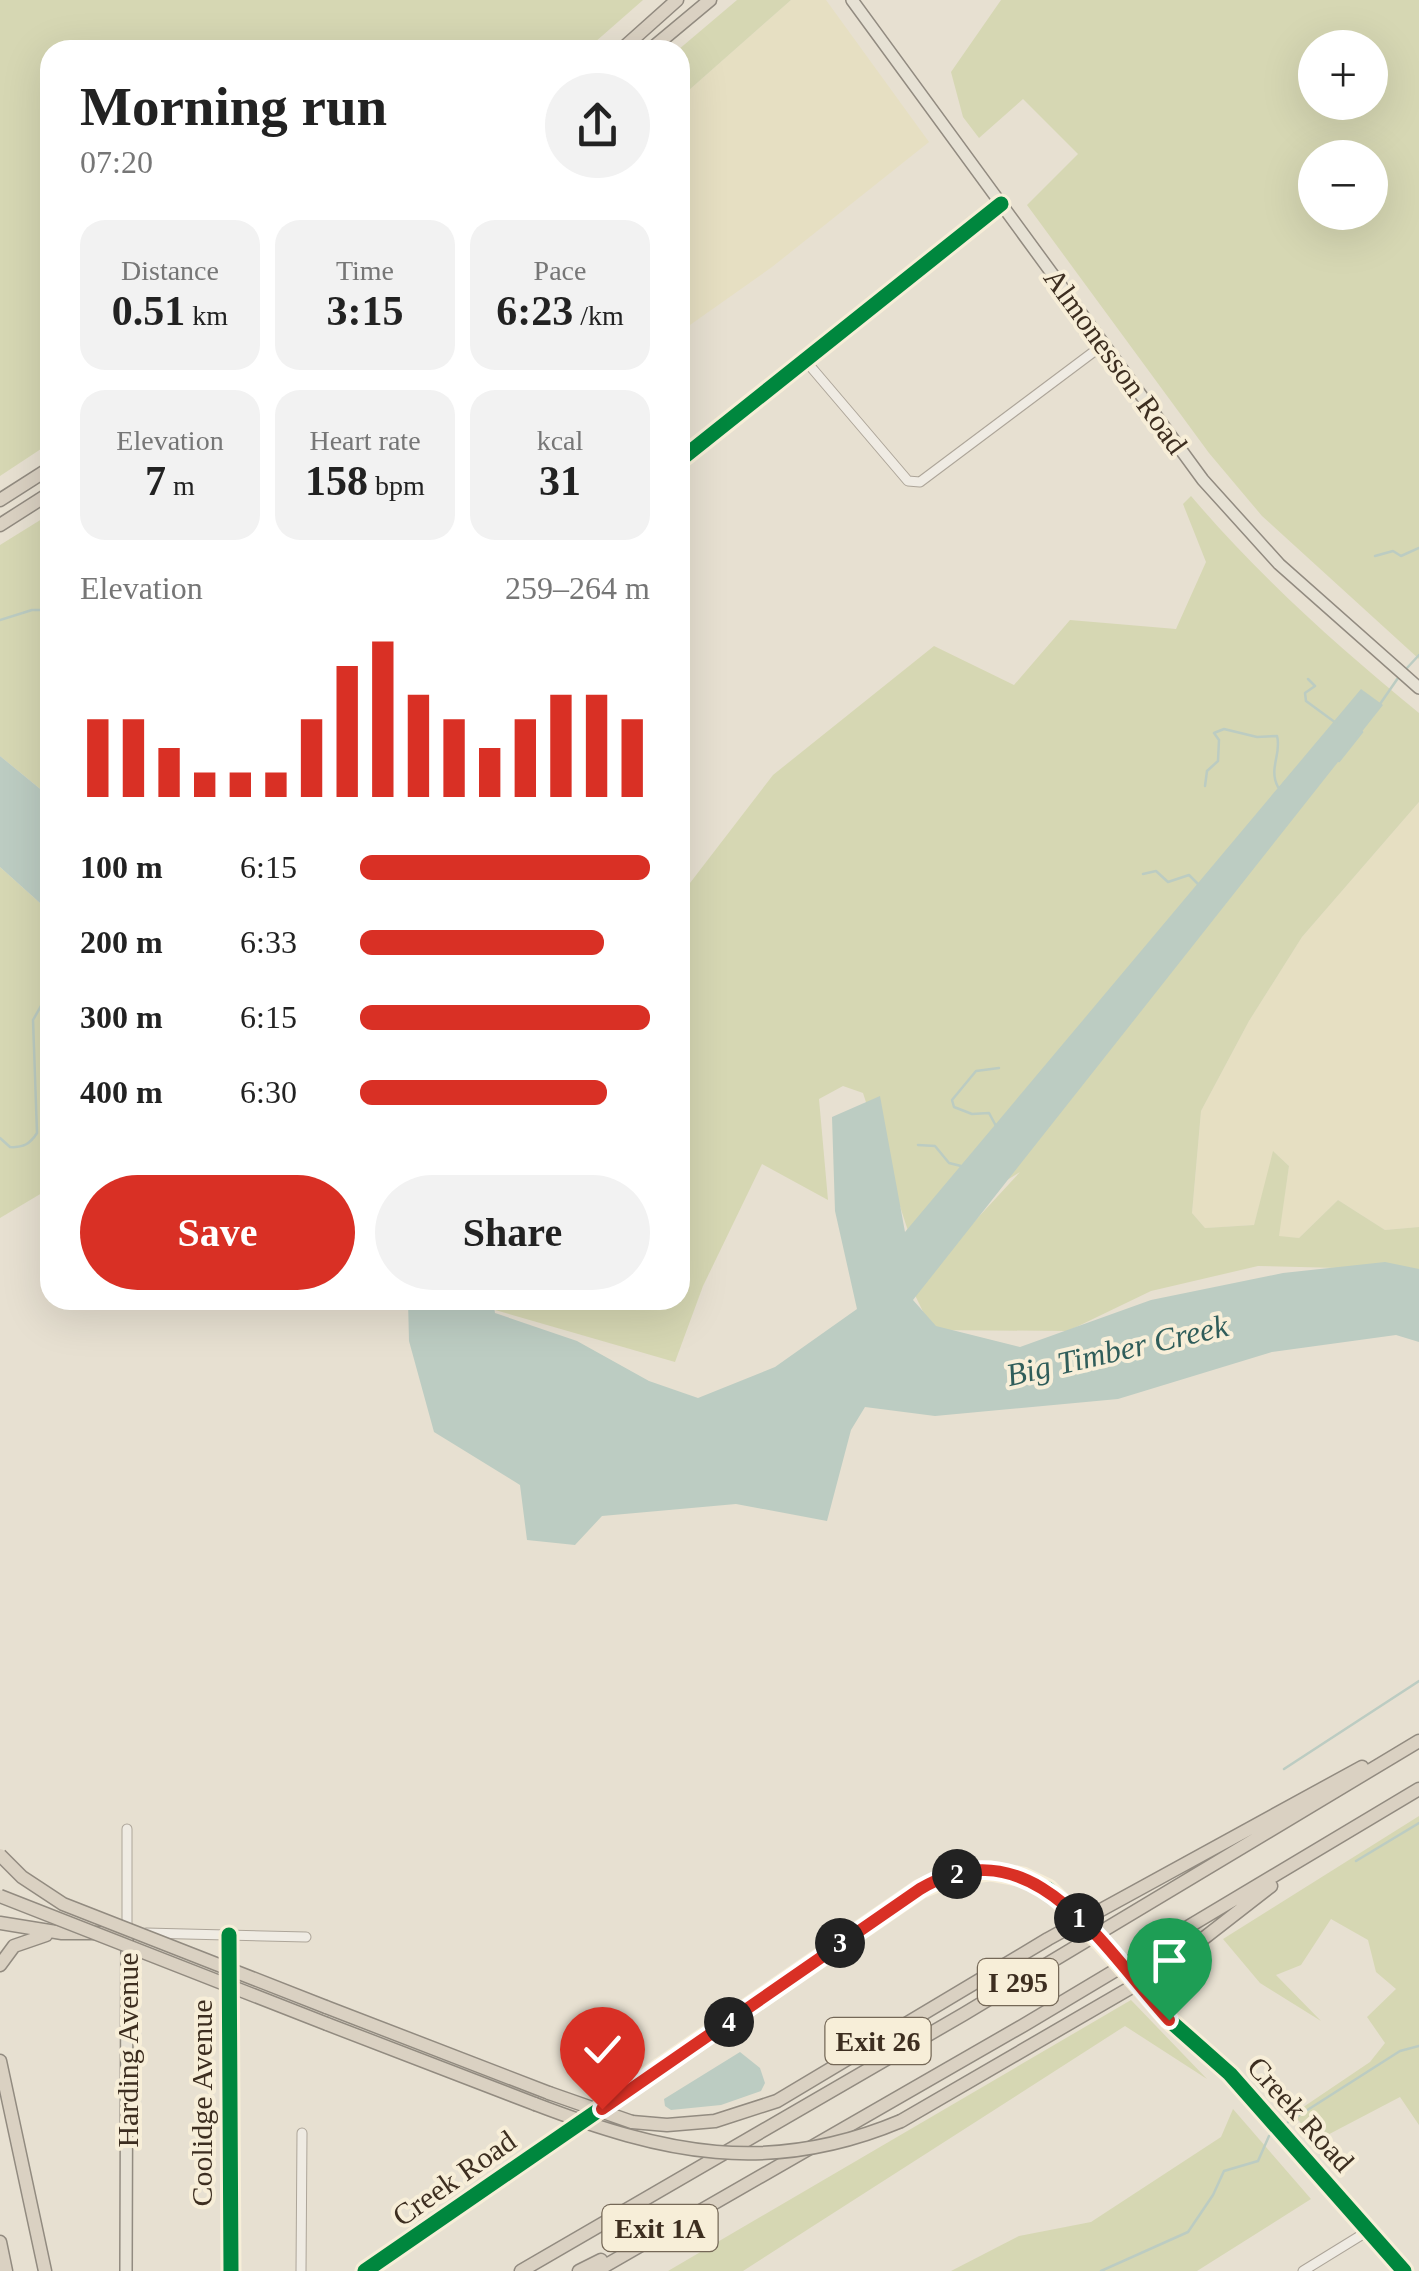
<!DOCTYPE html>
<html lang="en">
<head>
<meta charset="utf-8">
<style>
	:root { --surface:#fff; --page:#f2f2f2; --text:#222; --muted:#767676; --accent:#d93025 }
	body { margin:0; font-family:"Times New Roman",serif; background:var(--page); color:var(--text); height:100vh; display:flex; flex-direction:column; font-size:38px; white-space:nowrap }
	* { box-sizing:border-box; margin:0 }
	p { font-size:32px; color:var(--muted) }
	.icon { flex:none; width:55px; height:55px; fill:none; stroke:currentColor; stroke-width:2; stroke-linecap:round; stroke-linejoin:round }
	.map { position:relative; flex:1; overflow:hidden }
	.sheet { position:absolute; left:40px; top:40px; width:650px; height:1270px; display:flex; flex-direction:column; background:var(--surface); border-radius:30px; box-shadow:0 10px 40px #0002 }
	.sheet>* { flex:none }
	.controls { position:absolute; left:1298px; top:30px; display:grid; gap:20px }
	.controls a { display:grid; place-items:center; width:90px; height:90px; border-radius:50%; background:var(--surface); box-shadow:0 10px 40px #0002; font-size:50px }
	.pin { position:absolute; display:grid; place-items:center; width:85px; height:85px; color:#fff; margin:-102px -42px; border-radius:50% 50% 50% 0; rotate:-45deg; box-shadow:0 0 10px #0007 }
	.pin .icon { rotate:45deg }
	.km { position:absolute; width:50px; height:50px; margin:-25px; border-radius:50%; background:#222; color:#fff; font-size:28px; line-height:50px; text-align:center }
	.round { display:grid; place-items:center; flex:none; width:105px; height:105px; border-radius:52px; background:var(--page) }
	.overview { display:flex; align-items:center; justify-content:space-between; height:170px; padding:0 40px }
	h1 { font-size:55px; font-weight:600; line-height:75px }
	.stats { display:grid; grid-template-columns:repeat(3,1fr); gap:15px; height:170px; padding:10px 40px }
	.stats div { display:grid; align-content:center; border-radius:25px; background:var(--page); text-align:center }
	.stats b { font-size:42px; font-weight:600 }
	.stats small { font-size:28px; font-weight:400 }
	.stats p { font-size:28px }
	.chart { height:280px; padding:20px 40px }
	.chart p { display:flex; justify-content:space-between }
	.chart svg { width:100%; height:180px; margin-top:10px; stroke:var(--accent); stroke-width:6 }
	.cta { display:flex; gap:20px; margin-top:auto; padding:20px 40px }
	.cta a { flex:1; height:115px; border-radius:60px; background:var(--accent); color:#fff; font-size:40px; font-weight:600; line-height:115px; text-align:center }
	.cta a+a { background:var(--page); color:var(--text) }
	ul { padding:0 40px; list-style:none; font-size:32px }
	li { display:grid; grid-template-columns:160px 120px 1fr; align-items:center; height:75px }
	li i { height:25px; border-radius:12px; background:var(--accent) }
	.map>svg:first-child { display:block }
	.farmland { fill:#e6dfc2 }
	.green { fill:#d6d7b3; fill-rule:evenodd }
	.water { fill:#bcccc2 }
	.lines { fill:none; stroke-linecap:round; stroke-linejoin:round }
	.stream { stroke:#bcccc2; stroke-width:2.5 }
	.minor-casing { stroke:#ada599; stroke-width:11 }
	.major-casing { stroke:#928b80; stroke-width:14 }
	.highway-casing { stroke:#928b80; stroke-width:15 }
	.minor { stroke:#efebe3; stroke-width:9 }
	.major { stroke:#e6e1d4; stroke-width:11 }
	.highway { stroke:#dad1c2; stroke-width:12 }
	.minor-bridge-casing { stroke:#ada599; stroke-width:11; stroke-linecap:butt }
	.highway-bridge-casing { stroke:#928b80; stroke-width:15; stroke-linecap:butt }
	.minor-bridge { stroke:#efebe3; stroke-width:9 }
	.highway-bridge { stroke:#dad1c2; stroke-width:12 }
	.cycleway-casing { stroke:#f7eed8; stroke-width:21 }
	.cycleway { stroke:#00873e; stroke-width:15 }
	.route-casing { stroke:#fff; stroke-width:20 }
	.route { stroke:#d93025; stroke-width:12 }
	.labels { text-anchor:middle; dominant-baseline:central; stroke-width:8; stroke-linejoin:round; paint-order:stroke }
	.shield { fill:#f7eed8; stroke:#756857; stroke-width:2.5 }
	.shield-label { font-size:28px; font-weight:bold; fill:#3d2e20 }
	.street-label { font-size:30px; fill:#3d2e20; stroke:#f7eed8 }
	.water-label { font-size:32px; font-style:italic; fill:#2f5d5a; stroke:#f7eed8 }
</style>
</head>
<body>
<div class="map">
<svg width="1419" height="2271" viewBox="0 0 1419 2271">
	<rect width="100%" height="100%" fill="#e7e0d1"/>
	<path class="farmland" d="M 791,0 L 826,0 L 929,142 L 772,267 L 680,332 L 680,98 Z
		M 1419,802 L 1419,1227 L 1385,1230 L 1338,1200 L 1299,1238 L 1278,1237 L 1289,1166 L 1274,1152 L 1254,1225 L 1205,1228 L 1192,1213 L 1201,1111 L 1249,1021 L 1302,937 Z"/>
	<path class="green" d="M 0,0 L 643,0 L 586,50 L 50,50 L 50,443 L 0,476 Z
		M 737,0 L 791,0 L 680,98 L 678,50 Z
		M 1001,0 L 1419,0 L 1419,659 L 1262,516 L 1209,453 L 1027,205 L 1078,154 L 1023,99 L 979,138 L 963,117 L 951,72 ZM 1315,48 L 1370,48 L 1370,102 L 1315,102 ZM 1315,158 L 1370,158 L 1370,212 L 1315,212 Z
		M 1191,496 C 1259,576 1338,647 1419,713 L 1419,802 L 1302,937 L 1249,1021 L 1201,1111 L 1192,1213 L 1205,1228 L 1254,1225 L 1273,1151 L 1289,1166 L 1279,1236 L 1299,1238 L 1338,1200 L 1385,1230 L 1419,1227 L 1419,1270 L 1258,1266 L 1151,1291 L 1068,1331 L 932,1330 L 912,1289 L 1020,1172 L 911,1240 L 863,1093 L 843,1086 L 819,1099 L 828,1200 L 762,1164 L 703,1286 L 675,1362 L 488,1308 L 489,1300 L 680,1300 L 680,896 L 773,775 L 934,646 L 1014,685 L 1070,620 L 1176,629 L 1206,562 L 1183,504 Z
		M 50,514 L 50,797 L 0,756 L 0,545 Z
		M 0,867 L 50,912 L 50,1125 L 42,1193 L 0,1218 Z
		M 1419,1816 L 1419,2125 L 1400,2097 L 1316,2141 L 1293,2114 L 1370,2062 L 1385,2043 L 1367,2017 L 1396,1989 L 1376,1972 L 1368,1940 L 1331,1919 L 1301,1965 L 1276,1975 L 1321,2021 L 1260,1983 L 1223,1939 Z
		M 1131,2000 L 1207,2079 L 1125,2026 L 743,2271 L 668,2271 Z
		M 1233,2109 L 1311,2199 L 1197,2271 L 951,2271 L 1019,2236 L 1091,2222 L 1221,2137 Z"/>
	<path class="water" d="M 1361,689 L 1383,705 L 913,1300 L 936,1326 L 1020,1347 L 1151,1300 L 1283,1273 L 1385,1262 L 1419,1269 L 1419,1342 L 1396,1335 L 1272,1352 L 1118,1399 L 935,1416 L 865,1407 L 851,1430 L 827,1521 L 736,1504 L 602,1516 L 575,1545 L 527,1540 L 520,1485 L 434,1432 L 409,1341 L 408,1300 L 493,1300 L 495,1313 L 577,1341 L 649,1381 L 698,1398 L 775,1367 L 857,1309 L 835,1211 L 832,1117 L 880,1096 L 905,1232 Z
		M 0,756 L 50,797 L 50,912 L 0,867 Z
		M 740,2052 L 760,2068 L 765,2083 L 761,2091 L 721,2105 L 671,2110 L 665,2106 L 664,2099 Z"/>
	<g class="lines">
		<path class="stream" d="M 1375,556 L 1393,551 L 1401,556 L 1419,548
			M 0,620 L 32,610 L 50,610
			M 1407,668 L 1419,655
			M 1308,679 L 1315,686 L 1305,693 L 1306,701 L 1336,723
			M 1380,704 L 1398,678
			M 1339,761 L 1362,732
			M 1205,786 L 1207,771 L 1218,761 L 1219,740 L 1214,733 L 1224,729 L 1257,737 L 1277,736 C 1282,754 1268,768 1278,787
			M 1143,874 L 1156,871 L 1168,882 L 1189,875 L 1199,885
			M 996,1126 L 989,1113 L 972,1114 L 954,1107 L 952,1100 L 976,1071 L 999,1068
			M 0,1138 L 10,1147 C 23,1148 30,1144 37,1133 L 33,1020 L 50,990
			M 918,1145 L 935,1146 L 949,1163 L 961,1166
			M 1284,1769 L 1419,1681
			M 1356,1861 L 1419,1823
			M 1287,2123 L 1400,2051 L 1419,2046
			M 1101,2271 L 1188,2232 L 1213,2195 L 1224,2171 L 1258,2161 L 1269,2136"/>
		<g class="minor-casing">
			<path id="minor" d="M 805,360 L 908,481 L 920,482 L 1104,344
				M 680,460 L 1001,204
				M 127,1931 L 127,1829
				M 146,1933 L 306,1937
				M 229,1935 L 231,2271
				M 1152,2002 L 1230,2074 L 1404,2271
				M 301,2271 L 302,2133
				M 365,2271 L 928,1885 C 977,1863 1025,1868 1065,1904
				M 1303,2271 L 1368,2231"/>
		</g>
		<g class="major-casing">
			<path id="major" d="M 852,0 L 1203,480 L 1279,564 L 1419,688
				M 126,2271 L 127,1940"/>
		</g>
		<g class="highway-casing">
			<path id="highway" d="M 621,50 L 677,0
				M 650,50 L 710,0
				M 0,500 L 50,468
				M 0,525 L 50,493
				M 0,1923 L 62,1933 L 127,1933
				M 0,1965 L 14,1946 L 46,1935
				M 326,2007 L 549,2093
				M 327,2024 L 535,2104
				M 0,2061 L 45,2271
				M 901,2121 L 1168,1966 L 1271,1886
				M 632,2122 L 667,2125 L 715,2121 L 777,2101 L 1048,1939 L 1362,1767
				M 0,2242 L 6,2271
				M 521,2271 L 964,2014 L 1419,1741
				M 579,2271 L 601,2260
				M 596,2271 L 1024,2025 L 1419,1789"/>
		</g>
		<use href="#minor" class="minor"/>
		<use href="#major" class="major"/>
		<use href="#highway" class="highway"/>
		<g class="minor-bridge-casing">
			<path id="minor-bridge" d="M 1065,1904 L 1152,2002"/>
		</g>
		<g class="highway-bridge-casing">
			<path id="highway-bridge" d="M 0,1855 L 22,1877 L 63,1904 L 326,2007
				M 0,1896 L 327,2024
				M 549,2093 L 632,2122
				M 535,2104 C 663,2153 768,2177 901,2121"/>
		</g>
		<use href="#minor-bridge" class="minor-bridge"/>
		<use href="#highway-bridge" class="highway-bridge"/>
		<g class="cycleway-casing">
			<path id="cycleway" d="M 680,460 L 1001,204
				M 229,1935 L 231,2271
				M 365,2271 L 920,1889 L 955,1875 L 990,1871 L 1023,1877 L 1048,1889 L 1102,1943 L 1169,2020 L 1230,2074 L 1404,2271"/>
		</g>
		<use href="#cycleway" class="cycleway"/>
	</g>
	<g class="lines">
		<g class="route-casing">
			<path id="route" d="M 602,2109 L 920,1889 C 1033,1822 1104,1949 1169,2020"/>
		</g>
		<use href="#route" class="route"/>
	</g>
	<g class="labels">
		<g class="shield">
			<rect x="978" y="1959" width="80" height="46" rx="8"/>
			<rect x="825.5" y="2018" width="105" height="46" rx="8"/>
			<rect x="602.5" y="2205" width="115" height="46" rx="8"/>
		</g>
		<g class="shield-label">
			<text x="1018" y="1982">I 295</text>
			<text x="878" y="2041">Exit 26</text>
			<text x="660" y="2228">Exit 1A</text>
		</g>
		<g class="street-label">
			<text transform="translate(1116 361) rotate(54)">Almonesson Road</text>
			<text transform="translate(127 2050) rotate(-90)">Harding Avenue</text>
			<text transform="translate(201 2103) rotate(-90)">Coolidge Avenue</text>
			<text transform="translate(1301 2114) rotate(48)">Creek Road</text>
			<text transform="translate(454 2178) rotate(-35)">Creek Road</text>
		</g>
		<g class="water-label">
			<text transform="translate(1117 1350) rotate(-13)">Big Timber Creek</text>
		</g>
	</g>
</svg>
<div class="controls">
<a>+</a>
<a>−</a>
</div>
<div class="pin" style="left:1169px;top:2020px;background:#1e9e55"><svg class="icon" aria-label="arrive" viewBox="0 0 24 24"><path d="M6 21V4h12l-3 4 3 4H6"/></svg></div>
<div class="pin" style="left:602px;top:2109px;background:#d93025"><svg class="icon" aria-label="check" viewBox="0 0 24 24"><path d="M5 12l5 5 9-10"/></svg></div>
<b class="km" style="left:1079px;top:1918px">1</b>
<b class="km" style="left:957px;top:1874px">2</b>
<b class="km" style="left:840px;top:1943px">3</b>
<b class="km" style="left:729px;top:2022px">4</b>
<section class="sheet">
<div class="overview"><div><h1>Morning run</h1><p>07:20</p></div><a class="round"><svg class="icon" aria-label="share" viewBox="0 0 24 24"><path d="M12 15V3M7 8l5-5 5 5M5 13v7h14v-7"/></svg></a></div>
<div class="stats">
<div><p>Distance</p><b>0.51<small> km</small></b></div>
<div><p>Time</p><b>3:15</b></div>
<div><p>Pace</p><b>6:23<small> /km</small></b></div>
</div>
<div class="stats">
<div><p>Elevation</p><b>7<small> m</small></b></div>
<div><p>Heart rate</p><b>158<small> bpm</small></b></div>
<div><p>kcal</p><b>31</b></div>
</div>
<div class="chart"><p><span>Elevation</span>259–264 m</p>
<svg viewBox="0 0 160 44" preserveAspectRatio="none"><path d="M5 44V25M15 44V25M25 44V32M35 44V38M45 44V38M55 44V38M65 44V25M75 44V12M85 44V6M95 44V19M105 44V25M115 44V32M125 44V25M135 44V19M145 44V19M155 44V25"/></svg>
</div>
<ul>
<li><b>100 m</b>6:15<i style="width:100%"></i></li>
<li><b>200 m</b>6:33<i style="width:84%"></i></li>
<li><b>300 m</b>6:15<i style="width:100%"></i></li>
<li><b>400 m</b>6:30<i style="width:85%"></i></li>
</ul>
<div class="cta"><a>Save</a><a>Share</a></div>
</section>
</div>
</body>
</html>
